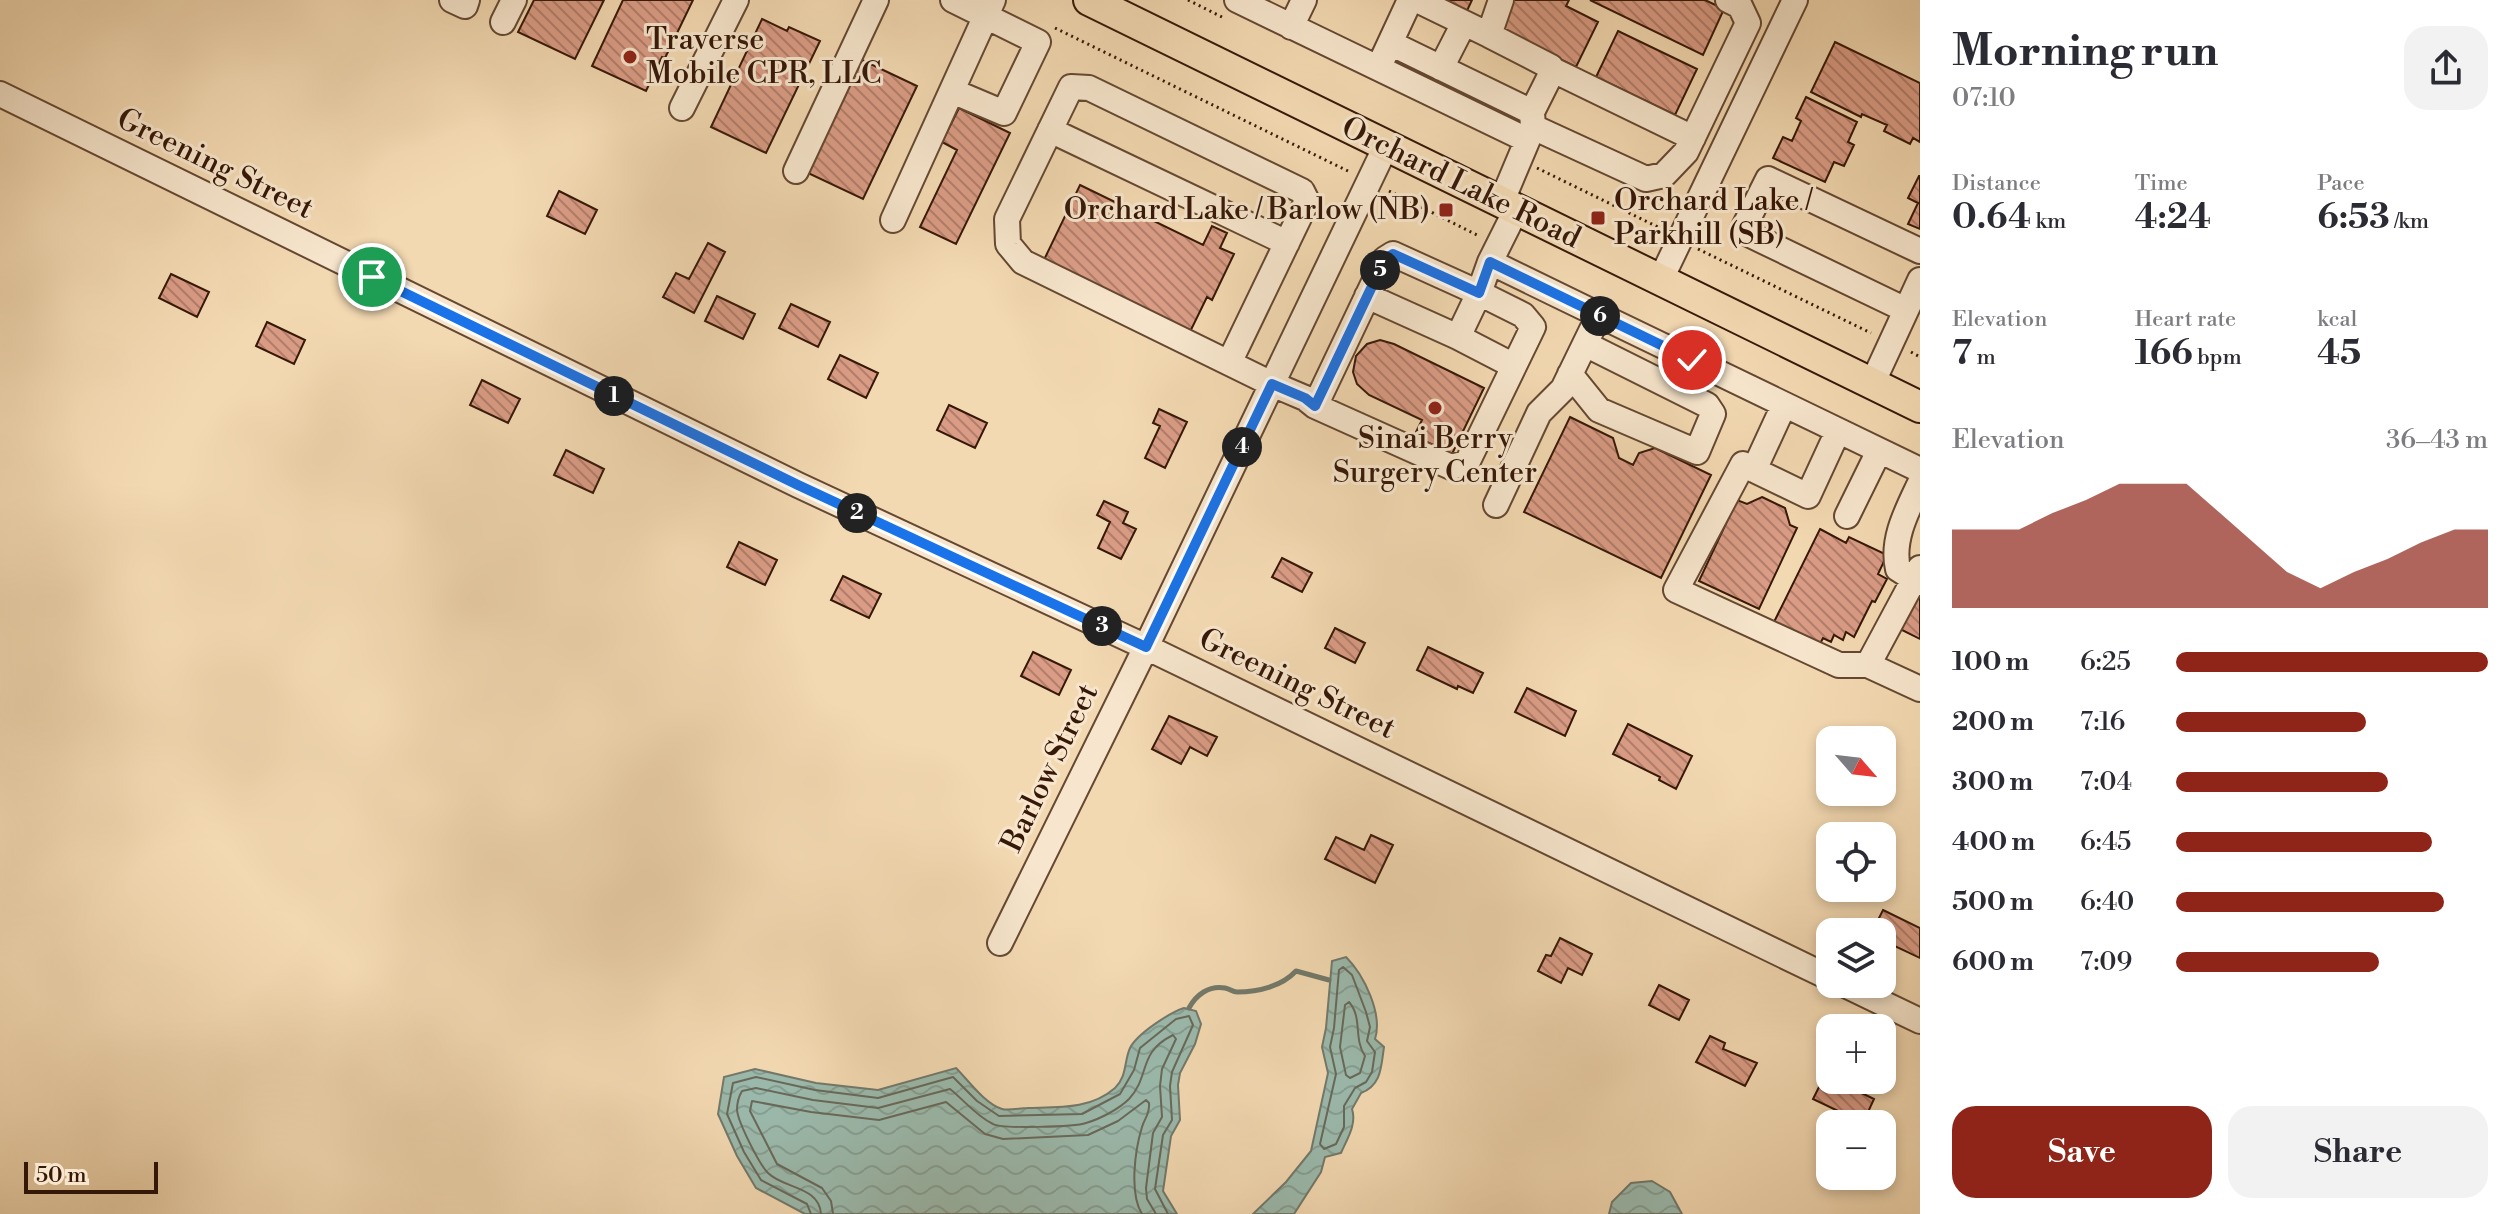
<!DOCTYPE html>
<html lang="en">
<head>
<meta charset="utf-8">
<style>
	:root { --surface:#fff; --page:#f2f2f3; --text:#2b2b33; --muted:#7c7c81; --accent:#8f2418 }
	body { margin:0; font-family:"Libre Bodoni",serif; background:var(--page); color:var(--text); height:100vh; display:flex; flex-direction:column; font-size:30px; white-space:nowrap }
	* { box-sizing:border-box; margin:0 }
	p { font-size:26px; color:var(--muted) }
	.icon { flex:none; width:44px; height:44px; fill:none; stroke:currentColor; stroke-width:2; stroke-linecap:round; stroke-linejoin:round }
	.map { position:relative; flex:1; overflow:hidden }
	.panel { display:flex; flex-direction:column; background:var(--surface); width:600px }
	.panel>* { flex:none }
	.needle { width:52px; rotate:118deg }
	.fabs { position:absolute; left:1816px; top:726px; display:grid; gap:16px }
	.fabs a { display:grid; place-items:center; width:80px; height:80px; border-radius:16px; background:var(--surface); box-shadow:0 4px 12px #0003; font-size:40px }
	.scale { position:absolute; left:24px; bottom:20px; width:134px; box-sizing:border-box; padding-left:8px; border:4px solid #361808; border-top:0; font-size:22px; line-height:28px; white-space:nowrap; color:#361808; -webkit-text-stroke:6px #f7e6cd; paint-order:stroke }
	.pin { position:absolute; display:grid; place-items:center; width:68px; height:68px; color:#fff; margin:-34px; border:4px solid #fff; border-radius:50%; box-shadow:0 2px 8px #0007 }
	.km { position:absolute; width:40px; height:40px; margin:-20px; border-radius:50%; background:#222; color:#fff; font-size:22px; line-height:40px; text-align:center }
	.round { display:grid; place-items:center; flex:none; width:84px; height:84px; border-radius:24px; background:var(--page) }
	.summary { display:flex; align-items:center; justify-content:space-between; height:136px; padding:0 32px }
	h1 { font-size:44px; font-weight:800; line-height:60px }
	.metrics { display:grid; grid-template-columns:repeat(3,1fr); gap:12px; height:136px; padding:8px 32px }
	.metrics div { display:grid; align-content:center }
	.metrics b { font-size:34px; font-weight:800 }
	.metrics small { font-size:22px; font-weight:400 }
	.metrics p { font-size:22px }
	.chart { height:224px; padding:16px 32px }
	.chart p { display:flex; justify-content:space-between }
	.chart svg { width:100%; height:144px; margin-top:8px; fill:var(--accent); opacity:.7 }
	.cta { display:flex; gap:16px; margin-top:auto; padding:16px 32px }
	.cta a { flex:1; height:92px; border-radius:24px; background:var(--accent); color:#fff; font-size:32px; font-weight:800; line-height:92px; text-align:center }
	.cta a+a { background:var(--page); color:var(--text) }
	ul { padding:0 32px; list-style:none; font-size:26px }
	li { display:grid; grid-template-columns:128px 96px 1fr; align-items:center; height:60px }
	li i { height:20px; border-radius:10px; background:var(--accent) }
	main { display:flex; flex:1; min-height:0 }
	.map>svg:first-child { display:block }
	.water { fill:url(#water-waves); stroke:#73796b; stroke-width:2 }
	.lines { fill:none; stroke-linecap:round; stroke-linejoin:round }
	.shore { stroke:#68695a; stroke-width:2 }
	.stream { stroke:#73796b; stroke-width:5 }
	.building { fill:url(#building-back-hatch); stroke:#361808; stroke-width:2 }
	.minor-casing { stroke:#654832; stroke-width:28 }
	.major-casing { stroke:#361808; stroke-width:34 }
	.path { stroke:#361808; stroke-width:3; stroke-dasharray:2 4; stroke-linecap:butt }
	.minor { stroke:#f7e6cd; stroke-width:24 }
	.major { stroke:#f3d9b2; stroke-width:30 }
	.route-casing { stroke:#fff; stroke-width:16 }
	.route { stroke:#1a73e8; stroke-width:10 }
	.poi-dot { fill:#8f2418; stroke:#f7e6cd; stroke-width:3 }
	.labels { text-anchor:middle; dominant-baseline:central; stroke-width:6; stroke-linejoin:round; paint-order:stroke }
	.poi-label { font-size:30px; fill:#361808; stroke:#f7e6cd; text-anchor:start }
	.street-label { font-size:30px; fill:#361808; stroke:#f7e6cd }
</style>
</head>
<body>
<main>
<div class="map">
<svg width="1920" height="1214" viewBox="0 0 1920 1214">
	<defs>
		<pattern id="water-waves" width="16" height="10" patternUnits="userSpaceOnUse" patternTransform="scale(2)"><rect width="16" height="10" fill="#9bbaad"/><path d="M0 5q4-4 8 0t8 0" fill="none" stroke="#869f93"/></pattern>
		<pattern id="building-back-hatch" width="6" height="6" patternUnits="userSpaceOnUse" patternTransform="scale(2)"><rect width="6" height="6" fill="#da9c85"/><path d="M-1 5l2 2M0 0l6 6M5-1l2 2" fill="none" stroke="#b27e6b"/></pattern>
	</defs>
	<rect width="100%" height="100%" fill="#f3d9b2"/>
	<filter id="stains"><feTurbulence type="fractalNoise" baseFrequency=".0025" numOctaves="4"/><feColorMatrix values="0 0 0 0 .2 0 0 0 0 .09 0 0 0 0 .02 0 0 0 .5 -.17"/></filter>
	<radialGradient id="worn" r=".72"><stop offset=".6" stop-color="#630" stop-opacity="0"/><stop offset="1" stop-color="#630" stop-opacity=".3"/></radialGradient>
	<path class="water" d="M 1346,957 C 1364,975 1383,1014 1375,1039 L 1384,1047 C 1381,1066 1382,1085 1361,1093 L 1352,1109 C 1357,1124 1347,1139 1341,1153 L 1325,1157 L 1321,1172 L 1294,1214 L 1253,1214 L 1286,1182 L 1311,1151 L 1328,1073 L 1322,1047 L 1326,1028 L 1332,961 Z
		M 1184,1008 L 1196,1011 L 1201,1024 L 1195,1044 L 1180,1073 L 1178,1085 L 1180,1120 L 1171,1136 L 1163,1191 L 1177,1214 L 805,1214 L 756,1188 L 737,1156 L 718,1114 L 724,1077 L 755,1069 L 816,1083 L 878,1090 L 956,1068 C 968,1080 985,1104 1002,1109 C 1009,1111 1020,1108 1027,1108 C 1057,1107 1090,1110 1115,1088 C 1127,1077 1124,1061 1130,1048 C 1137,1034 1169,1013 1184,1008 Z
		M 1652,1181 L 1670,1192 L 1682,1214 L 1609,1214 L 1612,1202 L 1631,1183 Z"/>
	<g class="lines">
		<path class="shore" d="M 1343,967 L 1352,975 L 1366,1012 L 1370,1027 L 1367,1041 L 1375,1052 L 1372,1072 L 1366,1082 L 1355,1088 L 1344,1106 L 1344,1127 L 1336,1144 L 1324,1149 L 1320,1144 L 1336,1074 L 1330,1047 L 1334,1028 L 1339,970 Z
			M 1349,1002 C 1363,1018 1353,1038 1365,1056 L 1360,1073 L 1350,1078 L 1346,1075 L 1340,1047 L 1345,1005 Z
			M 811,1214 L 807,1204 L 761,1180 L 744,1152 L 727,1114 L 733,1083 L 756,1077 L 815,1090 L 878,1098 L 953,1077 L 977,1101 L 999,1116 L 1082,1114 L 1120,1094 L 1134,1070 L 1140,1048 L 1176,1019 L 1189,1016 L 1193,1025 L 1172,1072 L 1170,1086 L 1172,1120 L 1163,1135 L 1155,1189 L 1168,1214
			M 821,1214 C 819,1186 784,1189 768,1173 C 759,1164 738,1122 737,1110 C 737,1103 739,1096 742,1091 L 756,1088 L 813,1100 L 878,1108 L 950,1089 C 964,1100 976,1116 993,1124 C 1001,1129 1075,1127 1086,1123 C 1100,1119 1119,1109 1129,1099 C 1151,1075 1137,1053 1173,1035 L 1176,1039 L 1162,1069 L 1160,1086 L 1162,1117 L 1153,1133 L 1146,1188 L 1147,1199 L 1156,1214
			M 833,1214 L 831,1201 L 822,1188 L 777,1164 L 750,1111 L 752,1101 L 811,1112 L 879,1120 L 946,1102 L 985,1134 L 1003,1139 L 1088,1135 L 1118,1121 L 1146,1100 L 1149,1103 C 1150,1114 1145,1117 1142,1127 C 1135,1150 1129,1193 1142,1214"/>
		<path class="stream" d="M 1189,1008 C 1196,995 1209,985 1225,988 C 1231,989 1232,992 1237,992 C 1259,992 1282,986 1296,971 L 1329,980"/>
	</g>
	<path class="building" d="M 534,0 L 604,0 L 575,59 L 518,32 Z
		M 623,0 L 693,0 L 665,58 L 662,57 L 646,91 L 592,66 Z
		M 1440,0 L 1472,0 L 1466,13 Z
		M 1510,0 L 1569,0 L 1566,6 L 1598,22 L 1576,67 L 1496,28 Z
		M 1590,0 L 1705,0 L 1724,9 L 1703,55 Z
		M 762,19 L 787,31 L 789,27 L 820,41 L 766,153 L 711,127 Z
		M 1618,31 L 1697,69 L 1675,115 L 1596,77 Z
		M 1835,42 L 1920,83 L 1920,142 L 1913,138 L 1910,144 L 1884,131 L 1887,125 L 1862,114 L 1861,117 L 1811,92 Z
		M 862,60 L 917,86 L 863,199 L 808,173 Z
		M 1806,97 L 1857,122 L 1848,142 L 1854,145 L 1844,166 L 1834,162 L 1825,182 L 1773,158 L 1783,137 L 1792,141 L 1801,121 L 1796,118 Z
		M 959,108 L 1010,133 L 956,244 L 920,227 L 957,150 L 942,142 Z
		M 1919,176 L 1920,176 L 1920,229 L 1908,224 L 1918,203 L 1908,198 Z
		M 1080,185 L 1203,245 L 1212,226 L 1227,233 L 1220,248 L 1234,254 L 1212,300 L 1207,297 L 1188,336 L 1042,264 Z
		M 559,191 L 597,210 L 585,234 L 547,216 Z
		M 708,243 L 725,252 L 694,313 L 663,297 L 676,273 L 689,279 Z
		M 171,274 L 209,292 L 197,317 L 159,298 Z
		M 717,296 L 755,314 L 743,339 L 705,321 Z
		M 791,304 L 830,322 L 818,347 L 779,328 Z
		M 267,322 L 305,340 L 294,364 L 256,346 Z
		M 1380,340 L 1394,344 L 1484,388 L 1452,454 L 1414,436 L 1422,420 L 1369,395 L 1357,384 L 1353,372 L 1356,356 L 1367,344 Z
		M 840,355 L 878,373 L 866,398 L 828,379 Z
		M 482,380 L 520,399 L 508,423 L 470,405 Z
		M 949,405 L 987,423 L 975,448 L 937,430 Z
		M 1159,409 L 1187,422 L 1165,468 L 1145,458 L 1160,426 L 1153,423 Z
		M 1570,417 L 1613,438 L 1619,458 L 1633,465 L 1639,453 L 1655,448 L 1711,475 L 1661,578 L 1524,512 Z
		M 566,450 L 604,469 L 593,493 L 554,475 Z
		M 1762,497 L 1785,508 L 1790,525 L 1797,528 L 1759,609 L 1699,581 L 1737,500 L 1747,504 Z
		M 1104,501 L 1128,512 L 1123,523 L 1136,529 L 1121,559 L 1098,548 L 1110,522 L 1097,515 Z
		M 1820,529 L 1846,543 L 1849,537 L 1887,555 L 1878,574 L 1887,579 L 1875,602 L 1872,601 L 1854,637 L 1846,632 L 1843,640 L 1834,635 L 1831,642 L 1823,638 L 1820,644 L 1774,622 Z
		M 739,542 L 777,560 L 765,585 L 727,567 Z
		M 1282,558 L 1312,573 L 1302,592 L 1272,577 Z
		M 843,576 L 881,594 L 869,618 L 831,600 Z
		M 1915,593 L 1920,596 L 1920,639 L 1898,628 Z
		M 1335,628 L 1365,643 L 1355,663 L 1325,648 Z
		M 1428,647 L 1483,673 L 1473,693 L 1458,686 L 1457,689 L 1417,670 Z
		M 1033,652 L 1071,670 L 1059,695 L 1021,676 Z
		M 1527,688 L 1576,711 L 1565,736 L 1515,712 Z
		M 1169,716 L 1217,737 L 1207,756 L 1190,747 L 1181,764 L 1152,749 Z
		M 1628,724 L 1692,756 L 1676,789 L 1659,780 L 1660,777 L 1613,754 Z
		M 1371,835 L 1393,845 L 1375,883 L 1325,859 L 1336,837 L 1364,850 Z
		M 1883,910 L 1920,928 L 1920,958 L 1882,940 L 1882,932 L 1872,932 Z
		M 1560,938 L 1592,954 L 1582,975 L 1568,968 L 1561,983 L 1538,971 L 1546,955 L 1551,956 Z
		M 1659,985 L 1689,1000 L 1679,1020 L 1649,1005 Z
		M 1710,1036 L 1725,1043 L 1723,1049 L 1757,1063 L 1745,1086 L 1696,1062 Z
		M 1825,1075 L 1830,1080 L 1835,1080 L 1874,1099 L 1863,1123 L 1813,1099 Z"/>
	<g class="lines">
		<g class="minor-casing">
			<path id="minor" d="M 452,0 L 465,6 L 467,0
				M 1237,0 L 1527,140
				M 1417,0 L 1489,35
				M 1501,0 L 1489,35 L 1551,67 L 1553,70 L 1532,112 L 1533,127
				M 503,22 L 514,0
				M 1291,27 L 1304,0
				M 1390,43 L 1532,112
				M 1384,56 L 1410,0
				M 1441,68 L 1464,23
				M 1553,70 L 1693,138
				M 952,91 L 1004,113 L 1038,42 L 953,0
				M 0,94 L 798,485 L 1146,647 L 1830,978
				M 682,108 L 736,0
				M 1050,130 L 1287,243
				M 796,171 L 876,0
				M 1501,203 L 1533,127 L 1646,179 L 1664,175 L 1686,152 L 1748,23 L 1740,6 L 1728,0
				M 893,220 L 993,0
				M 1660,281 L 1795,0
				M 1367,296 L 1458,337 L 1514,366
				M 1906,310 L 1742,231 L 1768,179 L 1920,251
				M 1599,315 L 1920,470
				M 1229,363 L 1307,201 L 1302,191 L 1089,88 L 1071,87 L 1007,219 L 1008,244 L 1023,262 L 1272,384 L 1305,398 L 1315,406 L 1385,259 L 1393,254 L 1479,293 L 1490,262
				M 1570,374 L 1599,410 L 1697,452 L 1713,414 L 1707,405 L 1585,344
				M 1872,384 L 1920,280
				M 1784,405 L 1754,470 L 1743,464 L 1676,590 L 1839,665 L 1868,665 L 1920,689
				M 1315,406 L 1451,467 L 1467,463 L 1533,327 L 1523,315 L 1479,293 L 1458,337
				M 1754,470 L 1808,496 L 1838,431
				M 1920,483 C 1908,509 1891,539 1898,569 L 1920,583
				M 1496,505 L 1539,413 L 1563,389 L 1599,315 L 1490,262 L 1516,210
				M 1847,516 L 1879,451
				M 1868,665 L 1920,568
				M 1000,943 L 1146,647 L 1386,146
				M 1843,984 L 1920,1021"/>
		</g>
		<g class="major-casing">
			<path id="major" d="M 1089,0 L 1920,407"/>
		</g>
		<path class="path" d="M 1188,0 L 1224,18
			M 1055,28 L 1350,172
			M 1537,168 L 1664,230
			M 1389,191 L 1479,236
			M 1698,249 L 1871,333
			M 1911,352 L 1920,357"/>
		<use href="#minor" class="minor"/>
		<use href="#major" class="major"/>
	</g>
	<g class="lines">
		<g class="route-casing">
			<path id="route" d="M 372,277 L 798,485 L 1146,647 L 1272,384 L 1305,398 L 1315,406 L 1385,259 L 1393,254 L 1479,293 L 1490,262 L 1692,360"/>
		</g>
		<use href="#route" class="route"/>
	</g>
	<g class="poi-dot">
		<circle cx="630" cy="57" r="8"/>
		<rect x="1438" y="202" width="16" height="16" rx="4"/>
		<rect x="1590" y="210" width="16" height="16" rx="4"/>
		<circle cx="1435" cy="408" r="8"/>
	</g>
	<g class="labels">
		<g class="poi-label">
			<text x="646" y="40">Traverse<tspan x="646" dy="34">Mobile CPR, LLC</tspan></text>
			<text x="1614" y="201">Orchard Lake /<tspan x="1614" dy="34">Parkhill (SB)</tspan></text>
			<text x="1430" y="210" text-anchor="end">Orchard Lake / Barlow (NB)</text>
			<text x="1435" y="439" text-anchor="middle">Sinai Berry<tspan x="1435" dy="34">Surgery Center</tspan></text>
		</g>
		<g class="street-label">
			<text transform="translate(215 164) rotate(26)">Greening Street</text>
			<text transform="translate(1461 183) rotate(26)">Orchard Lake Road</text>
			<text transform="translate(1297 684) rotate(26)">Greening Street</text>
			<text transform="translate(1050 768) rotate(-64)">Barlow Street</text>
		</g>
	</g>
	<rect width="100%" height="100%" filter="url(#stains)"/>
	<rect width="100%" height="100%" fill="url(#worn)"/>
</svg>
<div class="fabs">
<a><svg class="needle" viewBox="-14 -14 28 28"><path d="M0-13l5 13h-10z" fill="#e53935"/><path d="M0 13l5-13h-10z" fill="#7c7c81"/></svg></a>
<a><svg class="icon" aria-label="locate" viewBox="0 0 24 24"><circle cx="12" cy="12" r="6"/><path d="M12 2v4M12 18v4M2 12h4M18 12h4"/></svg></a>
<a><svg class="icon" aria-label="layers" viewBox="0 0 24 24"><path d="M12 4l9 5-9 5-9-5zM3 14l9 5 9-5"/></svg></a>
<a>+</a>
<a>−</a>
</div>
<div class="scale">50 m</div>
<div class="pin" style="left:372px;top:277px;background:#1e9e55"><svg class="icon" aria-label="arrive" viewBox="0 0 24 24"><path d="M6 21V4h12l-3 4 3 4H6"/></svg></div>
<div class="pin" style="left:1692px;top:360px;background:#d93025"><svg class="icon" aria-label="check" viewBox="0 0 24 24"><path d="M5 12l5 5 9-10"/></svg></div>
<b class="km" style="left:614px;top:396px">1</b>
<b class="km" style="left:857px;top:513px">2</b>
<b class="km" style="left:1102px;top:626px">3</b>
<b class="km" style="left:1242px;top:447px">4</b>
<b class="km" style="left:1380px;top:270px">5</b>
<b class="km" style="left:1600px;top:316px">6</b>
</div>
<section class="panel">
<div class="summary"><div><h1>Morning run</h1><p>07:10</p></div><a class="round"><svg class="icon" aria-label="share" viewBox="0 0 24 24"><path d="M12 15V3M7 8l5-5 5 5M5 13v7h14v-7"/></svg></a></div>
<div class="metrics">
<div><p>Distance</p><b>0.64<small> km</small></b></div>
<div><p>Time</p><b>4:24</b></div>
<div><p>Pace</p><b>6:53<small> /km</small></b></div>
</div>
<div class="metrics">
<div><p>Elevation</p><b>7<small> m</small></b></div>
<div><p>Heart rate</p><b>166<small> bpm</small></b></div>
<div><p>kcal</p><b>45</b></div>
</div>
<div class="chart"><p><span>Elevation</span>36–43 m</p>
<svg viewBox="0 0 160 44" preserveAspectRatio="none"><path d="M0 44V20L10 20L20 20L30 15L40 11L50 6L60 6L70 6L80 15L90 24L100 33L110 38L120 33L130 29L140 24L150 20L160 20V44z"/></svg>
</div>
<ul>
<li><b>100 m</b>6:25<i style="width:100%"></i></li>
<li><b>200 m</b>7:16<i style="width:61%"></i></li>
<li><b>300 m</b>7:04<i style="width:68%"></i></li>
<li><b>400 m</b>6:45<i style="width:82%"></i></li>
<li><b>500 m</b>6:40<i style="width:86%"></i></li>
<li><b>600 m</b>7:09<i style="width:65%"></i></li>
</ul>
<div class="cta"><a>Save</a><a>Share</a></div>
</section>
</main>
</body>
</html>
